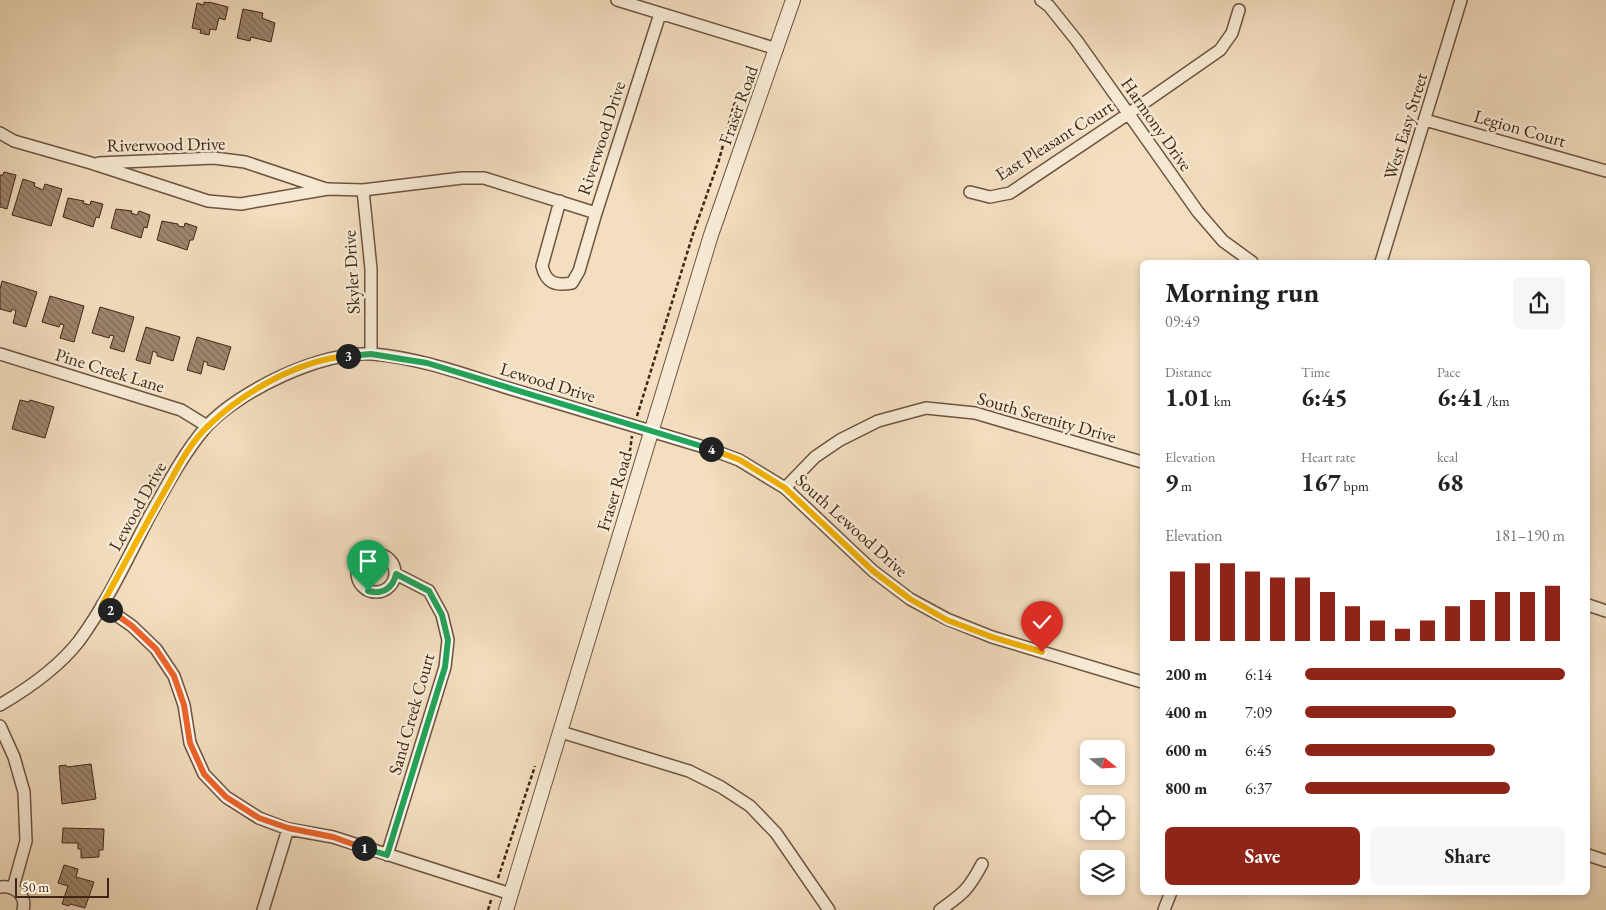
<!DOCTYPE html>
<html lang="en">
<head>
<meta charset="utf-8">
<style>
	:root { --surface:#fff; --page:#f6f6f6; --text:#222; --muted:#767676; --accent:#8f2418 }
	body { margin:0; font-family:"EB Garamond",serif; background:var(--page); color:var(--text); height:100vh; display:flex; flex-direction:column; font-size:19px; white-space:nowrap }
	* { box-sizing:border-box; margin:0 }
	p { font-size:16px; color:var(--muted) }
	.icon { flex:none; width:28px; height:28px; fill:none; stroke:currentColor; stroke-width:2; stroke-linecap:round; stroke-linejoin:round }
	.map { position:relative; flex:1; overflow:hidden }
	.sheet { position:absolute; left:1140px; top:260px; width:450px; height:635px; display:flex; flex-direction:column; background:var(--surface); border-radius:8px; box-shadow:0 2px 8px #0003 }
	.sheet>* { flex:none }
	.needle { width:32px; rotate:108deg }
	.tools { position:absolute; left:1080px; top:740px; display:grid; gap:10px }
	.tools a { display:grid; place-items:center; width:45px; height:45px; border-radius:8px; background:var(--surface); box-shadow:0 2px 8px #0003; font-size:25px }
	.scale { position:absolute; left:15px; bottom:12px; width:94px; box-sizing:border-box; padding-left:5px; border:2px solid #412616; border-top:0; font-size:14px; line-height:18px; white-space:nowrap; color:#412616; -webkit-text-stroke:4px #f7ead5; paint-order:stroke }
	.pin { position:absolute; display:grid; place-items:center; width:42px; height:42px; color:#fff; margin:-51px -21px; border-radius:50% 50% 50% 0; rotate:-45deg; box-shadow:0 0 5px #0007 }
	.pin .icon { rotate:45deg }
	.km { position:absolute; width:25px; height:25px; margin:-12px; border-radius:50%; background:#222; color:#fff; font-size:14px; line-height:25px; text-align:center }
	.round { display:grid; place-items:center; flex:none; width:52px; height:52px; border-radius:8px; background:var(--page) }
	.summary { display:flex; align-items:center; justify-content:space-between; height:85px; padding:0 25px }
	h1 { font-size:28px; font-weight:700; line-height:38px }
	.figures { display:grid; grid-template-columns:repeat(3,1fr); gap:8px; height:85px; padding:5px 25px }
	.figures div { display:grid; align-content:center }
	.figures b { font-size:25px; font-weight:700 }
	.figures small { font-size:14px; font-weight:400 }
	.figures p { font-size:14px }
	.chart { height:140px; padding:10px 25px }
	.chart p { display:flex; justify-content:space-between }
	.chart svg { width:100%; height:90px; margin-top:5px; stroke:var(--accent); stroke-width:6 }
	.primary-button { display:flex; gap:10px; margin-top:auto; padding:10px 25px }
	.primary-button a { flex:1; height:58px; border-radius:8px; background:var(--accent); color:#fff; font-size:20px; font-weight:700; line-height:58px; text-align:center }
	.primary-button a+a { background:var(--page); color:var(--text) }
	ul { padding:0 25px; list-style:none; font-size:16px }
	li { display:grid; grid-template-columns:80px 60px 1fr; align-items:center; height:38px }
	li i { height:12px; border-radius:6px; background:var(--accent) }
	.map>svg:first-child { display:block }
	.building { fill:url(#building-back-hatch); stroke:#412616 }
	.lines { fill:none; stroke-linecap:round; stroke-linejoin:round }
	.minor-casing { stroke:#6e5440; stroke-width:14 }
	.tertiary-casing { stroke:#6e5440; stroke-width:16 }
	.path { stroke:#412616; stroke-width:2.5; stroke-dasharray:4 2.5; stroke-linecap:butt }
	.minor { stroke:#f7ead5; stroke-width:11 }
	.tertiary { stroke:#f7ead5; stroke-width:14 }
	.split-1-casing { stroke:#fff; stroke-width:10 }
	.split-2-casing { stroke:#fff; stroke-width:10 }
	.split-3-casing { stroke:#fff; stroke-width:10 }
	.split-4-casing { stroke:#fff; stroke-width:10 }
	.split-5-casing { stroke:#fff; stroke-width:10 }
	.split-1 { stroke:#22a559; stroke-width:6 }
	.split-2 { stroke:#f0652b; stroke-width:6 }
	.split-3 { stroke:#f5b400; stroke-width:6 }
	.split-4 { stroke:#22a559; stroke-width:6 }
	.split-5 { stroke:#f5b400; stroke-width:6 }
	.labels { text-anchor:middle; dominant-baseline:central; stroke-width:5; stroke-linejoin:round; paint-order:stroke }
	.street-label { font-size:18px; fill:#412616; stroke:#f7ead5 }
</style>
</head>
<body>
<div class="map">
<svg width="1606" height="910" viewBox="0 0 1606 910">
	<defs>
		<pattern id="building-back-hatch" width="6" height="6" patternUnits="userSpaceOnUse" patternTransform="scale(1.25)"><rect width="6" height="6" fill="#9e866e"/><path d="M-1 5l2 2M0 0l6 6M5-1l2 2" fill="none" stroke="#826d59"/></pattern>
	</defs>
	<rect width="100%" height="100%" fill="#f3debf"/>
	<filter id="stains"><feTurbulence type="fractalNoise" baseFrequency=".004" numOctaves="4"/><feColorMatrix values="0 0 0 0 .2 0 0 0 0 .09 0 0 0 0 .02 0 0 0 .5 -.17"/></filter>
	<radialGradient id="worn" r=".72"><stop offset=".6" stop-color="#630" stop-opacity="0"/><stop offset="1" stop-color="#630" stop-opacity=".3"/></radialGradient>
	<path class="building" d="M 204,2 L 209,3 L 209,2 L 228,7 L 225,20 L 219,18 L 216,30 L 210,29 L 209,35 L 200,33 L 201,30 L 192,28 L 197,3 L 204,5 Z
		M 243,9 L 263,13 L 262,18 L 275,23 L 271,42 L 251,37 L 250,41 L 237,38 Z
		M 4,172 L 16,175 L 7,209 L 0,207 L 0,175 L 3,175 Z
		M 23,179 L 35,183 L 34,186 L 43,190 L 45,184 L 62,189 L 51,226 L 12,215 Z
		M 68,198 L 84,201 L 83,203 L 90,205 L 91,201 L 103,204 L 99,218 L 96,217 L 93,227 L 63,217 Z
		M 116,209 L 132,211 L 131,213 L 137,215 L 139,211 L 150,215 L 147,228 L 144,227 L 141,238 L 111,228 Z
		M 162,221 L 178,224 L 178,226 L 184,227 L 185,223 L 197,227 L 193,240 L 190,240 L 187,250 L 157,240 Z
		M 2,281 L 37,292 L 26,327 L 13,323 L 16,311 L 12,309 L 11,312 L 0,309 L 0,289 Z
		M 50,296 L 84,306 L 74,342 L 60,338 L 64,325 L 60,324 L 59,327 L 42,322 Z
		M 100,307 L 134,317 L 124,352 L 110,348 L 114,336 L 110,335 L 109,338 L 92,333 Z
		M 146,327 L 180,337 L 173,361 L 157,356 L 157,353 L 153,351 L 150,364 L 136,360 Z
		M 197,337 L 231,347 L 224,370 L 207,365 L 208,363 L 204,361 L 201,374 L 187,370 Z
		M 20,400 L 29,402 L 30,400 L 54,407 L 45,438 L 12,429 Z
		M 91,764 L 96,799 L 62,804 L 59,766 L 66,765 L 67,767 Z
		M 63,828 L 104,829 L 103,850 L 99,850 L 99,857 L 81,858 L 81,849 L 78,849 L 78,843 L 62,843 Z
		M 64,865 L 78,869 L 76,877 L 94,882 L 85,908 L 70,904 L 69,906 L 62,904 L 68,886 L 58,883 Z"/>
	<g class="lines">
		<g class="minor-casing">
			<path id="minor" d="M 617,0 L 777,49
				M 1041,0 L 1049,6 L 1077,41 L 1198,212 L 1223,241 L 1252,262
				M 1425,120 L 1606,171
				M 0,133 L 14,141 L 91,163 L 208,201 L 241,204 L 328,189 L 363,190 L 462,178 L 484,178 L 596,213 L 660,14
				M 99,163 L 214,158 L 245,162 L 326,189
				M 363,190 L 371,269 L 371,353
				M 970,192 L 990,197 L 1010,193 L 1128,114 L 1220,50 L 1232,33 L 1239,10
				M 560,201 L 542,266 C 546,283 555,286 572,283 L 579,271 L 596,213
				M 1381,262 L 1461,0
				M 0,354 L 181,410 L 207,426
				M 785,488 L 815,457 L 840,440 L 878,421 L 926,408 L 975,413 L 1142,462
				M357 573a19 19 0 1 1 38 0a19 19 0 1 1-38 0Z
				M 102,605 L 132,626 L 156,649 L 174,676 L 184,705 L 190,743 L 204,774 L 226,797 L 259,818 L 288,829 L 333,837 L 511,894
				M 1588,605 L 1606,611
				M 0,705 C 29,688 58,668 79,641 C 107,603 127,559 149,517 C 166,487 183,454 206,427 C 238,391 324,350 373,354 C 420,358 466,375 511,389 C 576,408 641,428 707,448 L 739,460 L 785,488 L 873,571 L 910,599 L 947,619 L 992,637 L 1142,682
				M 0,726 L 14,757 L 24,792 L 26,841 L 13,888
				M 561,732 L 689,771 L 721,787 L 750,806 L 776,833 L 829,910
				M 387,855 L 445,667 L 448,640 L 442,615 L 429,591 L 396,574
				M 1588,855 L 1606,861
				M 0,887 C 14,885 27,895 23,910
				M 263,910 L 288,829
				M 940,910 C 963,894 969,889 982,864
				M 1164,910 L 1171,892"/>
		</g>
		<g class="tertiary-casing">
			<path id="tertiary" d="M 506,910 L 711,235 L 793,0"/>
		</g>
		<path class="path" d="M 637,416 L 693,234 L 719,160 L 734,105 L 750,79
			M 629,458 L 632,436
			M 498,878 L 535,766
			M 488,910 L 491,900"/>
		<use href="#minor" class="minor"/>
		<use href="#tertiary" class="tertiary"/>
	</g>
	<g class="lines">
		<g class="split-1-casing">
			<path id="split-1" d="M 364,848 L 387,855 L 445,667 L 448,640 L 442,615 L 429,591 L 396,574 C 393,588 383,595 368,591"/>
		</g>
		<g class="split-2-casing">
			<path id="split-2" d="M 110,610 L 132,626 L 156,649 L 174,676 L 184,705 L 190,743 L 204,774 L 226,797 L 259,818 L 288,828 L 333,837 L 364,848"/>
		</g>
		<g class="split-3-casing">
			<path id="split-3" d="M 110,610 L 102,605 C 124,565 145,525 168,485 C 179,465 191,442 208,426 C 243,392 299,360 348,356"/>
		</g>
		<g class="split-4-casing">
			<path id="split-4" d="M 348,356 L 371,354 L 427,363 L 711,449"/>
		</g>
		<g class="split-5-casing">
			<path id="split-5" d="M 711,449 L 740,460 L 785,488 L 873,571 L 910,599 L 947,620 L 992,637 L 1042,652"/>
		</g>
		<use href="#split-1" class="split-1"/>
		<use href="#split-2" class="split-2"/>
		<use href="#split-3" class="split-3"/>
		<use href="#split-4" class="split-4"/>
		<use href="#split-5" class="split-5"/>
	</g>
	<g class="labels">
		<g class="street-label">
			<text transform="translate(738 105) rotate(-70)">Fraser Road</text>
			<text transform="translate(1157 124) rotate(55)">Harmony Drive</text>
			<text transform="translate(1405 126) rotate(-73)">West Easy Street</text>
			<text transform="translate(1520 128) rotate(16)">Legion Court</text>
			<text transform="translate(601 138) rotate(-72)">Riverwood Drive</text>
			<text transform="translate(1054 140) rotate(-32)">East Pleasant Court</text>
			<text transform="translate(166 144) rotate(-1)">Riverwood Drive</text>
			<text transform="translate(351 272) rotate(-93)">Skyler Drive</text>
			<text transform="translate(110 370) rotate(17)">Pine Creek Lane</text>
			<text transform="translate(548 382) rotate(17)">Lewood Drive</text>
			<text transform="translate(1047 417) rotate(16)">South Serenity Drive</text>
			<text transform="translate(614 491) rotate(-73)">Fraser Road</text>
			<text transform="translate(137 506) rotate(-61)">Lewood Drive</text>
			<text transform="translate(852 525) rotate(42)">South Lewood Drive</text>
			<text transform="translate(411 714) rotate(-74)">Sand Creek Court</text>
		</g>
	</g>
	<rect width="100%" height="100%" filter="url(#stains)"/>
	<rect width="100%" height="100%" fill="url(#worn)"/>
</svg>
<div class="tools">
<a><svg class="needle" viewBox="-14 -14 28 28"><path d="M0-13l5 13h-10z" fill="#e53935"/><path d="M0 13l5-13h-10z" fill="#767676"/></svg></a>
<a><svg class="icon" aria-label="locate" viewBox="0 0 24 24"><circle cx="12" cy="12" r="6"/><path d="M12 2v4M12 18v4M2 12h4M18 12h4"/></svg></a>
<a><svg class="icon" aria-label="layers" viewBox="0 0 24 24"><path d="M12 4l9 5-9 5-9-5zM3 14l9 5 9-5"/></svg></a>
</div>
<div class="scale">50 m</div>
<div class="pin" style="left:368px;top:591px;background:#1e9e55"><svg class="icon" aria-label="arrive" viewBox="0 0 24 24"><path d="M6 21V4h12l-3 4 3 4H6"/></svg></div>
<div class="pin" style="left:1042px;top:652px;background:#d93025"><svg class="icon" aria-label="check" viewBox="0 0 24 24"><path d="M5 12l5 5 9-10"/></svg></div>
<b class="km" style="left:364px;top:848px">1</b>
<b class="km" style="left:110px;top:610px">2</b>
<b class="km" style="left:348px;top:356px">3</b>
<b class="km" style="left:711px;top:449px">4</b>
<section class="sheet">
<div class="summary"><div><h1>Morning run</h1><p>09:49</p></div><a class="round"><svg class="icon" aria-label="share" viewBox="0 0 24 24"><path d="M12 15V3M7 8l5-5 5 5M5 13v7h14v-7"/></svg></a></div>
<div class="figures">
<div><p>Distance</p><b>1.01<small> km</small></b></div>
<div><p>Time</p><b>6:45</b></div>
<div><p>Pace</p><b>6:41<small> /km</small></b></div>
</div>
<div class="figures">
<div><p>Elevation</p><b>9<small> m</small></b></div>
<div><p>Heart rate</p><b>167<small> bpm</small></b></div>
<div><p>kcal</p><b>68</b></div>
</div>
<div class="chart"><p><span>Elevation</span>181–190 m</p>
<svg viewBox="0 0 160 44" preserveAspectRatio="none"><path d="M5 44V10M15 44V6M25 44V6M35 44V10M45 44V13M55 44V13M65 44V20M75 44V27M85 44V34M95 44V38M105 44V34M115 44V27M125 44V24M135 44V20M145 44V20M155 44V17"/></svg>
</div>
<ul>
<li><b>200 m</b>6:14<i style="width:100%"></i></li>
<li><b>400 m</b>7:09<i style="width:58%"></i></li>
<li><b>600 m</b>6:45<i style="width:73%"></i></li>
<li><b>800 m</b>6:37<i style="width:79%"></i></li>
</ul>
<div class="primary-button"><a>Save</a><a>Share</a></div>
</section>
</div>
</body>
</html>
